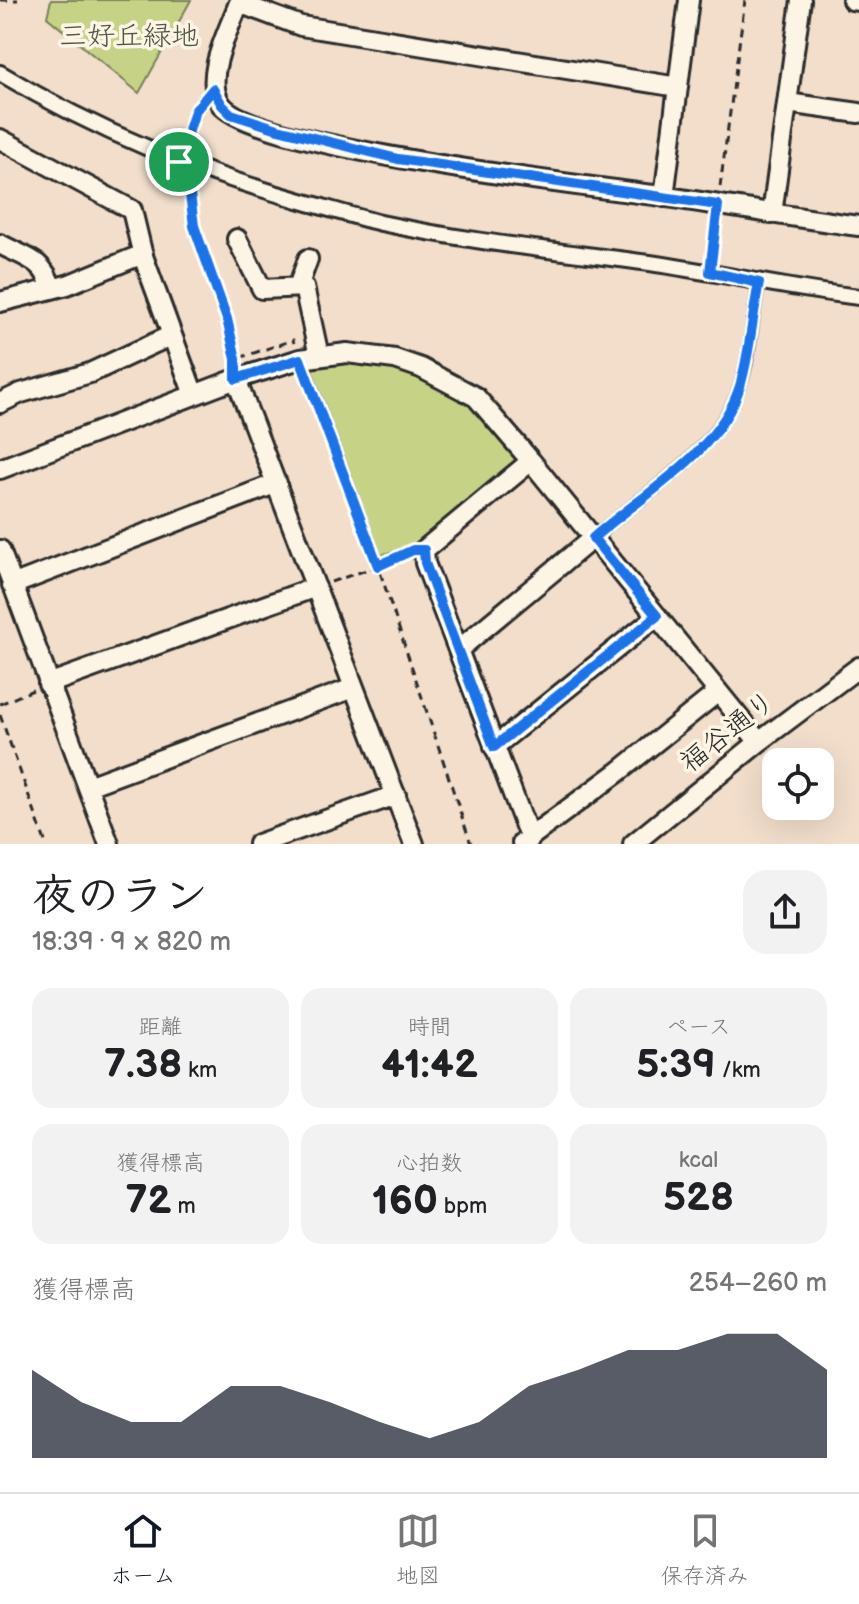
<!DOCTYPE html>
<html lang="ja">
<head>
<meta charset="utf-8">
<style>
	:root { --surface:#fff; --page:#f2f2f2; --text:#202124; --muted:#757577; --line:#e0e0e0; --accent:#111827 }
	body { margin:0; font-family:"Balsamiq Sans","Klee One",sans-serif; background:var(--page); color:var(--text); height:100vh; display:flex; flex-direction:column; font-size:30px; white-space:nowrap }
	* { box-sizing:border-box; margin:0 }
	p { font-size:26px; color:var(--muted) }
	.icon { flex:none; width:44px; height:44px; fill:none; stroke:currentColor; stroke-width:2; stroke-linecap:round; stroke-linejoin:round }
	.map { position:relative; height:844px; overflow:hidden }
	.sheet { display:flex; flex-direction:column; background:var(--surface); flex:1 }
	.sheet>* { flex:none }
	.controls { position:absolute; left:762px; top:748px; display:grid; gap:16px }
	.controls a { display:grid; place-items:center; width:72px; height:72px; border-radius:16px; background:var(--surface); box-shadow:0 8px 32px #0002; font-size:40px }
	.pin { position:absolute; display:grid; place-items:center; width:68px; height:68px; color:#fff; margin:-34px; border:4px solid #fff; border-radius:50%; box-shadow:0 2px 8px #0007 }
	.round { display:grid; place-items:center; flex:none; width:84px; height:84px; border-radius:24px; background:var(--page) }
	.head { display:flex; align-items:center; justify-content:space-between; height:136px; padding:0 32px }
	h1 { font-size:44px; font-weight:800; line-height:60px }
	.figures { display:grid; grid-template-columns:repeat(3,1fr); gap:12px; height:136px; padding:8px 32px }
	.figures div { display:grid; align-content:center; border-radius:20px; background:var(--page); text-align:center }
	.figures b { font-size:40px; font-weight:800 }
	.figures small { font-size:22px; font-weight:400 }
	.figures p { font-size:22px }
	.chart { height:224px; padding:16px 32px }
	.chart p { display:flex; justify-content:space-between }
	.chart svg { width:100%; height:144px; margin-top:8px; fill:var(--accent); opacity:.7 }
	.tabs { display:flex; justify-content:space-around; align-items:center; height:112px; border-top:2px solid var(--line); background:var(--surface); font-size:22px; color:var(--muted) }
	.tabs a { display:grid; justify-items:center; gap:4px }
	.tabs .current { color:var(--accent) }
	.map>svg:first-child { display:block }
	.green { fill:#c6d387; stroke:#787f59; stroke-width:2 }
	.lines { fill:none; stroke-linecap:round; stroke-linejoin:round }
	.service-casing { stroke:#2b2b2b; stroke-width:15 }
	.pedestrian-casing { stroke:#2b2b2b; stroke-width:20 }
	.minor-casing { stroke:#2b2b2b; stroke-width:24 }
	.path { stroke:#2b2b2b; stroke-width:3; stroke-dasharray:8 6; stroke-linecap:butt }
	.service { stroke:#fcf5e5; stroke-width:9 }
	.pedestrian { stroke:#fcf5e5; stroke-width:14 }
	.minor { stroke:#fcf5e5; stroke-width:18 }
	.route-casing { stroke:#fff; stroke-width:16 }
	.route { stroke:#1a73e8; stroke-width:10 }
	.labels { text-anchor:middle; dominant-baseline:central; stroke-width:7; stroke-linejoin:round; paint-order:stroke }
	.park-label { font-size:28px; fill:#525542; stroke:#fcf5e5 }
	.street-label { font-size:28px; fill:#2b2b2b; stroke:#fcf5e5 }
</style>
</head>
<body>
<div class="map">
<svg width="859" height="844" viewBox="0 0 859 844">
	<rect width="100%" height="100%" fill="#f2decb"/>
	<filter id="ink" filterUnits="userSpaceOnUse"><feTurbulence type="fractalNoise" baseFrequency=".0125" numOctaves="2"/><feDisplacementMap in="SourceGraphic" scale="16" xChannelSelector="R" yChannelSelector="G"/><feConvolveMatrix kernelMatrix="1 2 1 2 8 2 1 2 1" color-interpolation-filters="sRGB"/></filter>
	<g filter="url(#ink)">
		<path class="green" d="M 51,0 L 191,0 L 139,93 L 47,17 Z
			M 343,358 C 382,364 440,373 472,398 C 493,414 511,436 530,454 L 425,542 L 381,555 L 310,365 Z"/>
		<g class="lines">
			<g class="service-casing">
				<path id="service" d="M 593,538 C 643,494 719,452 740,386 C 751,354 752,317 759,283"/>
			</g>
			<g class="pedestrian-casing">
				<path id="pedestrian" d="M 0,73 C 98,132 195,171 305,202 C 330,209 356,217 381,223 C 470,242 560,251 650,263 C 720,273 789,289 859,297"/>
			</g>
			<g class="minor-casing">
				<path id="minor" d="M 240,0 C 230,28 203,76 220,103 C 249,147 594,187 661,196 C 727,206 793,217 859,226
					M 852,0 L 859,1
					M 239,3 L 301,26 L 678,87
					M 787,103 L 859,113
					M 0,139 L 132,210 L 143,256 L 194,395
					M 664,197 L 689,0
					M 772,214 L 801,0
					M 237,239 L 262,289 L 304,287 L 319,356
					M 0,244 C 23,257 44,259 51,287
					M 298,287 L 308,259
					M 0,302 L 67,285 L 143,254
					M 236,379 L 414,844
					M 0,403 L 21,393 L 90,373 L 172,335
					M 0,469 L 236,379 L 300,359 L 347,353 L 395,359 L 421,368 L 476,397 L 531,461 L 759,742
					M 0,550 L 109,844
					M 12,585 L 277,483
					M 458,650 L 593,538
					M 48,684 L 316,587
					M 494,747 L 657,616
					M 88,786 L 353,688
					M 530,839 L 425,563 L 424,550 L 531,461
					M 522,843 L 617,773 L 718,692
					M 258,844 L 396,795
					M 633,844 L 759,742 L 859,667"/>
			</g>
			<path class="path" d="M 0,0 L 18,0
				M 184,145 L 195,111 L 201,104
				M 187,182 L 194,226 L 227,319 L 236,359
				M 720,187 L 745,0
				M 711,258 L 715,222
				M 239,358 L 293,340 L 294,343
				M 306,376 L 378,566 L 471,844
				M 331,582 L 378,566 L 406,554
				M 0,704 L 33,690
				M 0,715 L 46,844"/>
			<use href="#service" class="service"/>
			<use href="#pedestrian" class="pedestrian"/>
			<use href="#minor" class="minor"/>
		</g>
	</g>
	<g class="lines" filter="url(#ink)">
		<g class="route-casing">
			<path id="route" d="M 213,89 L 222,105 L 231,114 L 278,129 L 398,159 L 718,205 L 710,272 L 759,283 C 752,317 750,354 740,386 C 720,452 643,494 593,538 L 657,616 L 494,747 L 425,563 L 424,550 L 413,550 L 378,566 L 300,359 L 236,379 L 236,359 L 227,319 L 194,226 L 189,186 L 179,162 L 195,111 Z"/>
		</g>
		<use href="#route" class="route"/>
	</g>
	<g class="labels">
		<g class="park-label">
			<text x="129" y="36">三好丘緑地</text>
		</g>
		<g class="street-label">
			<text transform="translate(728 732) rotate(-38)">福谷通り</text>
		</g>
	</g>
</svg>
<div class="controls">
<a><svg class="icon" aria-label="locate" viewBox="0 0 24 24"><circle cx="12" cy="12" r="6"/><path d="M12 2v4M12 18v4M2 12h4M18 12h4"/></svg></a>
</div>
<div class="pin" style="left:179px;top:162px;background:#1e9e55"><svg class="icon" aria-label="arrive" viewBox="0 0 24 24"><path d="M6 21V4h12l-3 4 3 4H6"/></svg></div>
</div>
<section class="sheet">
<div class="head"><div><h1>夜のラン</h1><p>18:39 · 9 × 820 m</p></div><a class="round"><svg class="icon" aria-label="share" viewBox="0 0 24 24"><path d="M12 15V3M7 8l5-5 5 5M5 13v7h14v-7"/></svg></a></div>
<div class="figures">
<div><p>距離</p><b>7.38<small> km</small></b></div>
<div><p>時間</p><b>41:42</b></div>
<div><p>ペース</p><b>5:39<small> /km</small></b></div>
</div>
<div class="figures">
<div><p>獲得標高</p><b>72<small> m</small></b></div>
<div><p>心拍数</p><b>160<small> bpm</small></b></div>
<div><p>kcal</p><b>528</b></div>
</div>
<div class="chart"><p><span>獲得標高</span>254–260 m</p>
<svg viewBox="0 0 160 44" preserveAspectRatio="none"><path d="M0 44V17L10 27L20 33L30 33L40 22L50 22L60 27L70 33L80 38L90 33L100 22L110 17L120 11L130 11L140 6L150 6L160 17V44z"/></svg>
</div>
</section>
<nav class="tabs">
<a class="current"><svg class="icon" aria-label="home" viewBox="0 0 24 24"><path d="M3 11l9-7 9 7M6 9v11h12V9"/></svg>ホーム</a>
<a><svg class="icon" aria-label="map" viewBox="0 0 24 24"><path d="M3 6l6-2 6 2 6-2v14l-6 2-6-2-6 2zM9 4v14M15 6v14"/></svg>地図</a>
<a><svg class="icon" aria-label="saved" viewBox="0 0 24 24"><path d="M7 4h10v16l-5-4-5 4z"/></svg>保存済み</a>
</nav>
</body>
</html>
